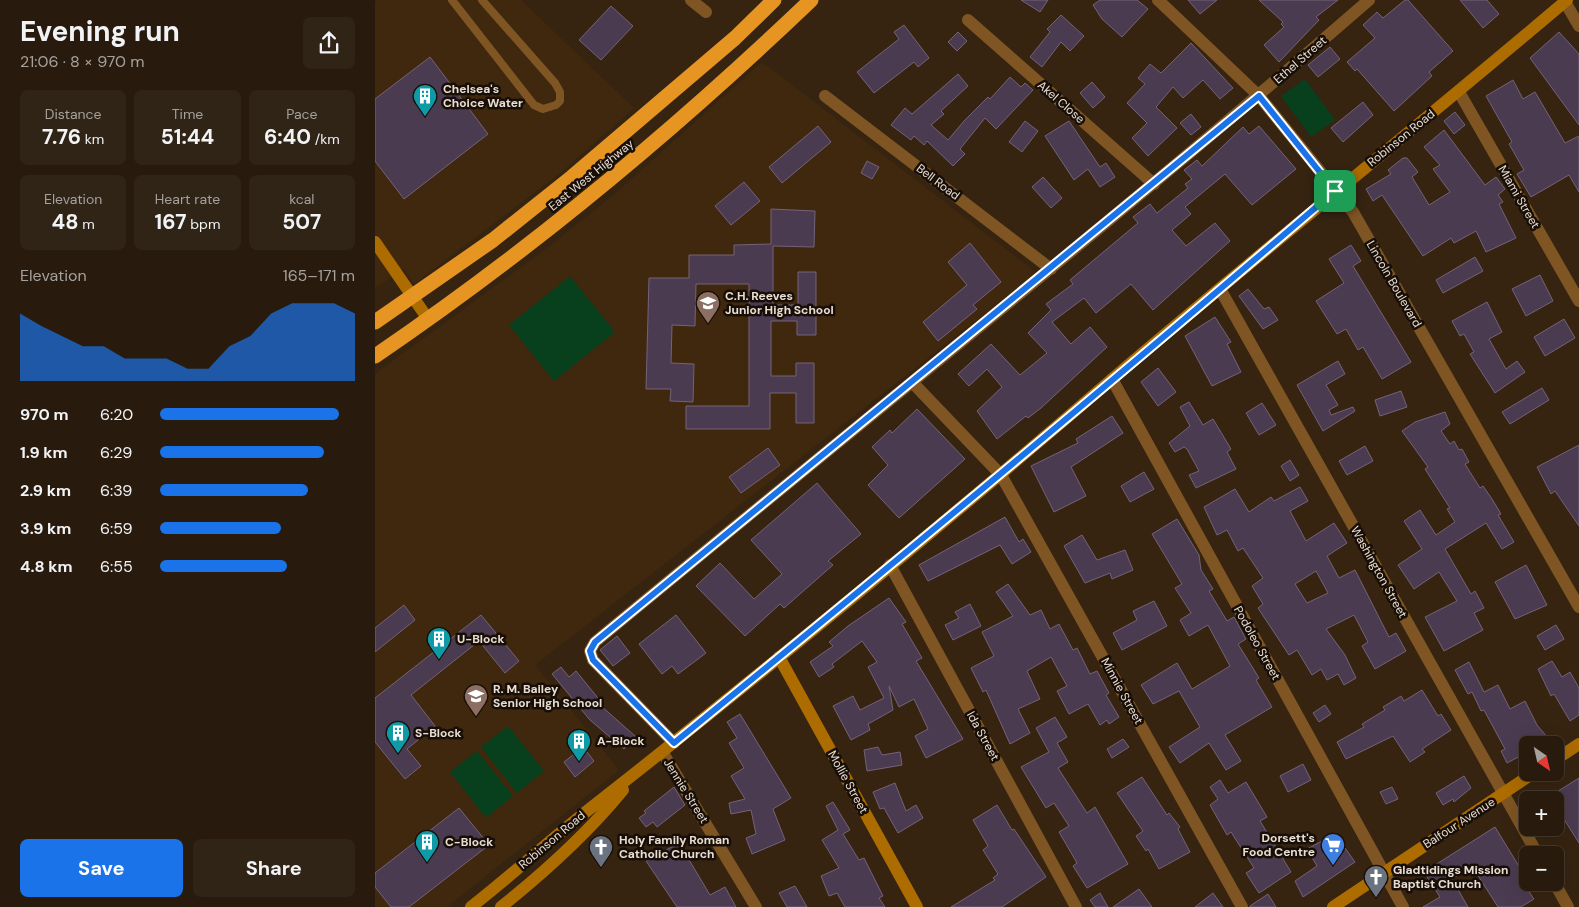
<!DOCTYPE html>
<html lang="en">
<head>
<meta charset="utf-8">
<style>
	:root { --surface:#281b0d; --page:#302416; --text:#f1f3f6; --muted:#a5a19d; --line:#44392e; --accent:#1a73e8 }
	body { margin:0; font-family:"DM Sans",sans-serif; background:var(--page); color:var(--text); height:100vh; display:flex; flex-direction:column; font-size:19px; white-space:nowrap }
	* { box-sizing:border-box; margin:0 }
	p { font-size:16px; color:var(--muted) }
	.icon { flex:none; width:28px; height:28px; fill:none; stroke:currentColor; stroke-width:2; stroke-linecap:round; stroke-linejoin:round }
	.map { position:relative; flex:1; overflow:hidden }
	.drawer { display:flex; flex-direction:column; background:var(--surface); width:375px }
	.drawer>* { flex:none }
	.needle { width:32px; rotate:146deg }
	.controls { position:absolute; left:1144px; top:736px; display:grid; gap:10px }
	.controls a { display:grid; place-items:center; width:45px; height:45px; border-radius:8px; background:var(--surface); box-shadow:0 5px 20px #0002,0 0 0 1px var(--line); font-size:25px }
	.pin { position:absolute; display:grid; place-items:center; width:42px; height:42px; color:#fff; margin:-21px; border-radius:10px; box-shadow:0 2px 8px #0006 }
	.round { display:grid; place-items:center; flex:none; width:52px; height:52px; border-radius:8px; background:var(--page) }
	.headline { display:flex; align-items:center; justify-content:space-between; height:85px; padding:0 20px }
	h1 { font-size:28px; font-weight:700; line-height:38px }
	.figures { display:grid; grid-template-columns:repeat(3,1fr); gap:8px; height:85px; padding:5px 20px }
	.figures div { display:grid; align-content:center; border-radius:8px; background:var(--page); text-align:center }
	.figures b { font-size:21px; font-weight:700 }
	.figures small { font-size:14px; font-weight:400 }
	.figures p { font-size:14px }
	.chart { height:140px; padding:10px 20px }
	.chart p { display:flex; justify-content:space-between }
	.chart svg { width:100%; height:90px; margin-top:5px; fill:var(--accent); opacity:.7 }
	.primary-button { display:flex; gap:10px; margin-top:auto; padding:10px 20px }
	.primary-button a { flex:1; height:58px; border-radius:8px; background:var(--accent); color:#fff; font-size:20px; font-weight:700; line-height:58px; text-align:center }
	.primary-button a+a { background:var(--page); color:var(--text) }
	ul { padding:0 20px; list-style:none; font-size:16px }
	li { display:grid; grid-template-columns:80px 60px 1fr; align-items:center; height:38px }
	li i { height:12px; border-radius:6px; background:var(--accent) }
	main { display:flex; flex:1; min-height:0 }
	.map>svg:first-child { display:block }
	.built { fill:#40280f }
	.green { fill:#083f1c }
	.building { fill:#4b3b50; stroke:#746279; fill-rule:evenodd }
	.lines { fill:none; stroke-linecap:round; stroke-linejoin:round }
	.lane { stroke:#7e5523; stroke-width:8 }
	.street { stroke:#7e5523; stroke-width:12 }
	.secondary { stroke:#ad6c00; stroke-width:12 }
	.highway { stroke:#e69523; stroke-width:15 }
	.route-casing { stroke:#fff; stroke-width:10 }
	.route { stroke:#1a73e8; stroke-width:6 }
	.labels { text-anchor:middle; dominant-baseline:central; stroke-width:5; stroke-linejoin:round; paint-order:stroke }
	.street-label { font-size:12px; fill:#eaddd2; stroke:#170f07 }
	.poi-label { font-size:12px; font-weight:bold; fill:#eaddd2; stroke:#170f07; text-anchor:start }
</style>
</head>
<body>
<main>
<section class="drawer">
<div class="headline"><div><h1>Evening run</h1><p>21:06 · 8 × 970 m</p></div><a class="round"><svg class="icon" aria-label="share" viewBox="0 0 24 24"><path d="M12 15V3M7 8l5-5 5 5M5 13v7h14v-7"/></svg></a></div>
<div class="figures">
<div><p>Distance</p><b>7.76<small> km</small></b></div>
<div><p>Time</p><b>51:44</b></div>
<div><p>Pace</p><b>6:40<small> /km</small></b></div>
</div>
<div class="figures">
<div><p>Elevation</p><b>48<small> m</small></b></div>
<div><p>Heart rate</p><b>167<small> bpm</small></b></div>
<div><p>kcal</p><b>507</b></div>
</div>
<div class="chart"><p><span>Elevation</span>165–171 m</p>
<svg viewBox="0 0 160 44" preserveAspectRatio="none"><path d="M0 44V11L10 17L20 22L30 27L40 27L50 33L60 33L70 33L80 38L90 38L100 27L110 22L120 11L130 6L140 6L150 6L160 11V44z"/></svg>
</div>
<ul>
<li><b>970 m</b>6:20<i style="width:92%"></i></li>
<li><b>1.9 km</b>6:29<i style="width:84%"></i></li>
<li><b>2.9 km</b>6:39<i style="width:76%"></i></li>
<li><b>3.9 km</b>6:59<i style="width:62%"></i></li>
<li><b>4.8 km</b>6:55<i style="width:65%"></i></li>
</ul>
<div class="primary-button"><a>Save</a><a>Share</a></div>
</section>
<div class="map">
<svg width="1204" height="907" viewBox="0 0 1204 907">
	<rect width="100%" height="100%" fill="#362411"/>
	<path class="built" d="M 3,0 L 146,0 L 259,108 L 184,174 L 39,284 L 29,269 L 0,288 L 0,3 Z
		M 387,62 L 662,273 L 160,665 L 244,770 L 72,907 L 0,907 L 0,374 L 175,246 L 242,192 Z"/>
	<path class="green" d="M 930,79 L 960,120 L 936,137 L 906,96 Z
		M 195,276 L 240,332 L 179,381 L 134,325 Z
		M 133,726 L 169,771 L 142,793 L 106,747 Z
		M 102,751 L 138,796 L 111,818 L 75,772 Z"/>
	<path class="building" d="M 646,0 L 673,0 L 665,12 Z
		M 725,0 L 762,0 L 773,9 L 747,37 L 727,19 L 718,5 Z
		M 813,0 L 842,0 L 825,14 Z
		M 884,0 L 963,0 L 941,17 L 944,20 L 904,62 L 889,45 L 909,27 L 906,24 L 908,22 Z
		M 1030,0 L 1033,0 L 1078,51 L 1054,72 L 1057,76 L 1019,111 L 982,69 L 980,71 L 972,62 L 1000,38 L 988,25 L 1002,12 L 1008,18 Z
		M 1085,0 L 1112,0 L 1124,14 L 1108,28 Z
		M 236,6 L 258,26 L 226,60 L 204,40 Z
		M 686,15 L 709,36 L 695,51 L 686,42 L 667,67 L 655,57 L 675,32 L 672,29 Z
		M 529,25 L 554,58 L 543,67 L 539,62 L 499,93 L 482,72 L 524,39 L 519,32 Z
		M 583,32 L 592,41 L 582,51 L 573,42 Z
		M 1184,32 L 1204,54 L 1204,125 L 1155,58 Z
		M 816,43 L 858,88 L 845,99 L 828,80 L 808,98 L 798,87 L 781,107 L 802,128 L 773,156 L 757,138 L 772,123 L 752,103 L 770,84 L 763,78 L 775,64 L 786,73 Z
		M 955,47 L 965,59 L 943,77 L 933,65 Z
		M 55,57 L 113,134 L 29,199 L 0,161 L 0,99 Z
		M 583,74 L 593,86 L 566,111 L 569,114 L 556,125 L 573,140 L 589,121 L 613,97 L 615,99 L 635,77 L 646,87 L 650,83 L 658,90 L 621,129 L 610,118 L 585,149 L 590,154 L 578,166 L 552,141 L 549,145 L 539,136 L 536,140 L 516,125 L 530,108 L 537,114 Z
		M 1138,80 L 1148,99 L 1160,92 L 1190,143 L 1204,136 L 1204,192 L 1194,175 L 1156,197 L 1142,174 L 1149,170 L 1134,144 L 1137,142 L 1111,96 Z
		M 717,82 L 730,97 L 718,108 L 705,93 Z
		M 988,102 L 998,115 L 968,142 L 956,128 Z
		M 1080,112 L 1090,125 L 1079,134 L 1069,121 Z
		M 816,114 L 826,127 L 816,135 L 805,123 Z
		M 650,121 L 663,131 L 647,152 L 634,142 Z
		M 694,121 L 725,167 L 731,163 L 740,177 L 725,187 L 713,169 L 699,180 L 670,136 Z
		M 443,126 L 456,142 L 407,183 L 394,167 Z
		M 884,126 L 921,169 L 877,205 L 850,174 L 810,207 L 816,214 L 797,230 L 811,246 L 840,223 L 855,241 L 778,310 L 756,284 L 721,313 L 709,298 L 677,322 L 696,344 L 715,327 L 732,347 L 666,408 L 653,418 L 651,416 L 622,439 L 602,411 L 627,387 L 612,369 L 594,386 L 583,374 L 616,344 L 645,375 L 672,353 L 653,333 L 676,310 L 671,304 L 698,284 L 695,280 L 763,223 L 758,217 L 775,204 L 782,213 L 813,188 L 810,184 L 817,179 L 809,170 L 822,160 L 827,166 L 868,127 L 874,134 Z
		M 1069,130 L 1110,185 L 1121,177 L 1130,189 L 1123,195 L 1128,202 L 1124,204 L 1141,238 L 1111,252 L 1101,231 L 1079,243 L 1076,238 L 1048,256 L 1007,195 L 998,201 L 991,189 L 1016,174 L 1013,170 L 1028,158 L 1032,158 L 1043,172 L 1037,177 L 1054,205 L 1075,192 L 1058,169 L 1065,165 L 1049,147 Z
		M 492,161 L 504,167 L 497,179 L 486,173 Z
		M 668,177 L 687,198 L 676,208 L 657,187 Z
		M 369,182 L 385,201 L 356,225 L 340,206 Z
		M 396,209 L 440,211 L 439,247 L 398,246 L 398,305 L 423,305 L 423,272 L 441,272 L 441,335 L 422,335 L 422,321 L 396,321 L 396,376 L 421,376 L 421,363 L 439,363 L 439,423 L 421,423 L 421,393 L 395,393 L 395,429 L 311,429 L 311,406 L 374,406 L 374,284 L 321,284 L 320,326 L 297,325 L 296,363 L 319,364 L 318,402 L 295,401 L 296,389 L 271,389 L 274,278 L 314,278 L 314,255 L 359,255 L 359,245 L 396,244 Z
		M 595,243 L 626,282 L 598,305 L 602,309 L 563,341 L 548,322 L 592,285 L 573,262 Z
		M 976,245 L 986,261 L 978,266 L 1036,362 L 1007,379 L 988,347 L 983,350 L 971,329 L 962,334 L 941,301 L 969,283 L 954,259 Z
		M 1100,257 L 1108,271 L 1068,293 L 1061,280 Z
		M 1165,275 L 1178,301 L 1151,316 L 1137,289 Z
		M 873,289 L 889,309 L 894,307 L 903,320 L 888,329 L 864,296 Z
		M 1112,302 L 1127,332 L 1114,339 L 1131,369 L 1142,361 L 1150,372 L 1120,393 L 1095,354 L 1099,352 L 1089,334 L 1085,336 L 1077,321 Z
		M 840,317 L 856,342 L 852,344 L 866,372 L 837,386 L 810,336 Z
		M 1189,319 L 1200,338 L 1170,356 L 1159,337 Z
		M 963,361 L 970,374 L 951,385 L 963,405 L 954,410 L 956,415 L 978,407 L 980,411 L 948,431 L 922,385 Z
		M 783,368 L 801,392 L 783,406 L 766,382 Z
		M 1167,388 L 1174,400 L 1135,424 L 1127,412 Z
		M 1026,391 L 1032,407 L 1005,416 L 1000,400 Z
		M 814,402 L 828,425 L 838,419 L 856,449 L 852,452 L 861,469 L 821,488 L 814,475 L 824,471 L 812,449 L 809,447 L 800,452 L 794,443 L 815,426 L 805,407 Z
		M 887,403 L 901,425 L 884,435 L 871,413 Z
		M 542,409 L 590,459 L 524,518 L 493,485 L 513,465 L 497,447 L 515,430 L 517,433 Z
		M 1070,412 L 1075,424 L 1066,431 L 1075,444 L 1079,441 L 1084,450 L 1087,449 L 1094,462 L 1090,464 L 1105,488 L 1108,486 L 1117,499 L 1126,514 L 1123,515 L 1139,542 L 1127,549 L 1111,523 L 1070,549 L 1096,594 L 1100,591 L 1109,608 L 1099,613 L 1108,630 L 1069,651 L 1050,617 L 1082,601 L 1064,572 L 1039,589 L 1023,565 L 1047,549 L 1029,521 L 1045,510 L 1061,535 L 1080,522 L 1072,509 L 1075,508 L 1050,469 L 1053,467 L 1027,431 L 1040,422 Z
		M 737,416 L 748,433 L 696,467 L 711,496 L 679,512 L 656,466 L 703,443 L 701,439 Z
		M 1204,445 L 1204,526 L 1180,491 L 1176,494 L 1162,467 Z
		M 990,446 L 998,461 L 972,475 L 964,461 Z
		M 393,448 L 405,465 L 366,493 L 354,477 Z
		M 915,460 L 924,475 L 915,481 L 906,466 Z
		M 769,472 L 779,489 L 755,502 L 746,486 Z
		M 442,483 L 486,534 L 453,561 L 458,565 L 409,608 L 405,604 L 370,636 L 321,586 L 345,563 L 379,599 L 407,574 L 376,540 Z
		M 925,487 L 933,501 L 915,511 L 931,541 L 959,523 L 972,543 L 952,556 L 964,578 L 980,570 L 1014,637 L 1021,633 L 1031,651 L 1000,669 L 987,646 L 993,642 L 979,615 L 951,629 L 970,655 L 981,678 L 969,685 L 963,674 L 952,680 L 946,669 L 937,675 L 922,650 L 914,655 L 883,608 L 888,604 L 877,586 L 888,578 L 868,548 L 863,551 L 852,530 L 842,535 L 829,507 L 860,489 L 874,512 L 896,497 L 899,501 ZM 941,571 L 953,593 L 932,603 L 920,584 Z
		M 630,517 L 644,542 L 648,539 L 656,552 L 637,564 L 625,545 L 553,581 L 544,565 Z
		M 802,519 L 824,555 L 826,570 L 838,589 L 834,591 L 852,621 L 859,617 L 871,639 L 863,644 L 884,678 L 881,680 L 897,707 L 850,735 L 866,761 L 851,770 L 834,743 L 805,763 L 794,747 L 825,727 L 804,691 L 778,704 L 766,685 L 802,663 L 817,689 L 855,666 L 833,625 L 814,636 L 805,620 L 816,613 L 800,588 L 807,584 L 777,534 Z
		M 707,535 L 722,560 L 750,550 L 758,570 L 737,579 L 735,573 L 710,583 L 689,546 Z
		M 1151,565 L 1172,605 L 1140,619 L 1120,582 Z
		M 633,584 L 655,615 L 666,610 L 675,629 L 684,624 L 698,650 L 702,648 L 715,674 L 722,671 L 734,693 L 731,695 L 744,717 L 734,724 L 732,720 L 725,725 L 713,704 L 694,714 L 682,691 L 692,686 L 676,657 L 652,671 L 665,699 L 643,709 L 655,733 L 635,744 L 611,690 L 608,692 L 596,668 L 619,656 L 607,632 L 638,616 L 621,592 Z
		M 514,598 L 531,622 L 527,624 L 547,658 L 541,661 L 588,739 L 551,758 L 540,736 L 553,729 L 539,699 L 524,707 L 514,686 L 518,710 L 493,724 L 495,730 L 476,740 L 458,706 L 478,696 L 485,710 L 509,698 L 493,667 L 502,662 L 487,641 L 457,664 L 459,667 L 444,677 L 435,662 L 458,646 L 454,642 L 473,626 Z
		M 779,601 L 792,626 L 747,650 L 738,633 L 762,620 L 758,611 Z
		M 595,604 L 606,626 L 578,640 L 570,625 L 584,618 L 580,612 Z
		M 29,605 L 40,620 L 0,652 L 0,628 Z
		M 106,615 L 144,661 L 130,673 L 104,641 L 36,695 L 60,726 L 32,749 L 46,766 L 30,779 L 0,742 L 0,698 Z
		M 301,615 L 331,653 L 303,674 L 297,666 L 287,674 L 264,644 Z
		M 1181,625 L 1189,639 L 1170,650 L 1162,636 Z
		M 242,636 L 255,653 L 238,666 L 225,650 Z
		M 1177,661 L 1187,677 L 1195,672 L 1204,688 L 1204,715 L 1195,721 L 1179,694 L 1176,696 L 1163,669 Z
		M 1094,662 L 1109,692 L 1123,685 L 1135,709 L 1150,701 L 1162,725 L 1172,737 L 1160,745 L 1152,745 L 1151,753 L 1132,763 L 1126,751 L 1130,749 L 1109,710 L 1106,711 L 1097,692 L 1093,694 L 1080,670 Z
		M 186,667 L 194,677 L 201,671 L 227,703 L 225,705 L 260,736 L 249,749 L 215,720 L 177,674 Z
		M 1047,690 L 1063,716 L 1066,714 L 1076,730 L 1047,749 L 1050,752 L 1035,762 L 1018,736 L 971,759 L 962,742 L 989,727 L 987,724 L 1010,710 L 1008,707 L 1026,696 L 1029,701 Z
		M 950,705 L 956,714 L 944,722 L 938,713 Z
		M 365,714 L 416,798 L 398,809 L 410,840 L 377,854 L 371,838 L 381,834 L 376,810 L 356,814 L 354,803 L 370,799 L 356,776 L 369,768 L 354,743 L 362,738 L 352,722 Z
		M 680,717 L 692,737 L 682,743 L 693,762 L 683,768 L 712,813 L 720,807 L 753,864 L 712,888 L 698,866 L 702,863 L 684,832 L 694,826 L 679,803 L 671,808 L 646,767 L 674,752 L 661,728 Z
		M 748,739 L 754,747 L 737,758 L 732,749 Z
		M 208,747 L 219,761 L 200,777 L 189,762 Z
		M 503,747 L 507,755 L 525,752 L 527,765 L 492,771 L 489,750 Z
		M 928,764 L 936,780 L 913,792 L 905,776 Z
		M 1089,776 L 1096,788 L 1079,802 L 1078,799 L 1068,805 L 1061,793 Z
		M 767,777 L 792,815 L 794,813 L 805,827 L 803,829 L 815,852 L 784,869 L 773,849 L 771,851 L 761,836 L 768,831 L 742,793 Z
		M 1204,778 L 1204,843 L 1187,816 L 1180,820 L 1180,793 Z
		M 845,780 L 853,793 L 871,782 L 892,817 L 885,821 L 916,872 L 884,893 L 871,873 L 879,868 L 856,832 L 852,835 L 835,805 L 843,799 L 835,787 Z
		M 520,783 L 531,811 L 541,805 L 548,818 L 523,833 L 509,808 L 505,809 L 498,792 Z
		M 299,787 L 310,805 L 282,827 L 278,822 L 271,827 L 264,818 L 271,813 L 269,811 Z
		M 1017,787 L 1023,799 L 1011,804 L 1005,792 Z
		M 458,802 L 475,830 L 468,834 L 484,860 L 489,858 L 508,896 L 504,898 L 510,907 L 470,907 L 462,893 L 454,896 L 446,876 L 464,868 L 447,840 L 463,830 L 451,806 Z
		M 622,805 L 637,830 L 639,829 L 671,877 L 627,907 L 576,907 L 620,880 L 618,878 L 623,874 L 608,850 L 613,846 L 598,820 Z
		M 84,808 L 114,845 L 34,907 L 16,907 L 0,887 L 0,873 Z
		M 1120,827 L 1148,873 L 1143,876 L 1159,899 L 1146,907 L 1123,907 L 1097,866 L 1077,879 L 1093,907 L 1048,907 L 1065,897 L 1049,872 Z
		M 949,840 L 959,856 L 970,848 L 980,862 L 928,897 L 920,881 L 942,866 L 932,849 Z
		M 304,843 L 335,895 L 350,887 L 361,907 L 302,907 L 271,861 Z
		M 420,886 L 432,907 L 412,907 L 404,893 Z
		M 764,889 L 777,907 L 738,907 Z
		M 725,893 L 733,907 L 720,907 L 715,900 Z
		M 838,893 L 848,907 L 820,907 Z
		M 893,894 L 901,907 L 875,907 L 875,906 Z"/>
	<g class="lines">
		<path class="lane" d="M 77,0 L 159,105 L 168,109 L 181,105 L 185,101 L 185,92 L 180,83 L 107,0"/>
		<path class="street" d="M 316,0 L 331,12
			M 783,0 L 884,96 L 978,212 L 1204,607
			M 1190,2 L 1204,26
			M 593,20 L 779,184
			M 1084,92 L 1204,301
			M 450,96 L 676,269
			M 845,289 L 1163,855
			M 737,379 L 1028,907
			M 537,382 L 626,475 L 867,907
			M 515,565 L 701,907
			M 299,743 L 218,660 L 215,651 L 220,642 C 478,428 741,220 994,0
			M 288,753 L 381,907
			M 1179,882 L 1193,907"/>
		<path class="secondary" d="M 0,242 L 53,319
			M 404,657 L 542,907
			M 1180,760 L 1204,744
			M 96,907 C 137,875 176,839 217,807 C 393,669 566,526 736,380 C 886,252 1041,128 1192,0
			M 126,907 C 171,871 212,834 248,790
			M 958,907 L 1160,772"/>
		<path class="highway" d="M 0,322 L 118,240 L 197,177 L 360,38 L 399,0
			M 0,356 C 156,250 300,130 436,0"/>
	</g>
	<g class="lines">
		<g class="route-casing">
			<path id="route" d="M 884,96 L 960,191 C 742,378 521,562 299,743 L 218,660 L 215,651 L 220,642 Z"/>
		</g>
		<use href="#route" class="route"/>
	</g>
	<defs>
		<g id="building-pin" transform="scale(1.25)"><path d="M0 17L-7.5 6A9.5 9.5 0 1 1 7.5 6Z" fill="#0f9aa8" stroke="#170f07"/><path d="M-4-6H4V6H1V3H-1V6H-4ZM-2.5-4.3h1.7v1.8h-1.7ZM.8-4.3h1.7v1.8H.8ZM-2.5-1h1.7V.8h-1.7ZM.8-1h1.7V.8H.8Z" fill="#fff"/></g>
		<g id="school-pin" transform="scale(1.25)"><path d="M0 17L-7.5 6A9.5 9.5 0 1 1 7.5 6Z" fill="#8d6e63" stroke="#170f07"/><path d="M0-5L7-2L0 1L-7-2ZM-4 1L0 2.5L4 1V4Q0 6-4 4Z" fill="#fff"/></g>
		<g id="supermarket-pin" transform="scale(1.25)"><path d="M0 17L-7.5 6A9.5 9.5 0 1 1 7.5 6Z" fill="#3f7fe0" stroke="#170f07"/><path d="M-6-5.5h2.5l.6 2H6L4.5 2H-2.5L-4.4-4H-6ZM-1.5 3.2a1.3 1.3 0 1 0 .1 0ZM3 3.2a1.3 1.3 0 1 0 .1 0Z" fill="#fff"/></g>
		<g id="church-pin" transform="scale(1.25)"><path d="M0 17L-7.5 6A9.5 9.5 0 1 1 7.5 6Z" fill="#6b7280" stroke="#170f07"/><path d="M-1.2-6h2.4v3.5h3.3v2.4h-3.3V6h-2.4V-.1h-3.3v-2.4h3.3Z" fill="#fff"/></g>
	</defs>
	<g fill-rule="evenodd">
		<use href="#building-pin" x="50" y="96"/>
		<use href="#school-pin" x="333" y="303"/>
		<use href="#building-pin" x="64" y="639"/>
		<use href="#school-pin" x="101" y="696"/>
		<use href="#building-pin" x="23" y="733"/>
		<use href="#building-pin" x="204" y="741"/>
		<use href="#building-pin" x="52" y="842"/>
		<use href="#supermarket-pin" x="958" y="845"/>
		<use href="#church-pin" x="226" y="847"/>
		<use href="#church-pin" x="1001" y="877"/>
	</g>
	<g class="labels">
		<g class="street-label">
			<text transform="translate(925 60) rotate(-41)">Ethel Street</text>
			<text transform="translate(686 102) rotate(41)">Akel Close</text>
			<text transform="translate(1026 138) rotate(-39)">Robinson Road</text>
			<text transform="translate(216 175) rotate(-39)">East West Highway</text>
			<text transform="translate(563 182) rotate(37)">Bell Road</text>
			<text transform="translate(1144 197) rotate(60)">Miami Street</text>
			<text transform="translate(1019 284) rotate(60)">Lincoln Boulevard</text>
			<text transform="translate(1004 572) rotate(61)">Washington Street</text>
			<text transform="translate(882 643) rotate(61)">Podoleo Street</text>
			<text transform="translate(747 691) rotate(61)">Minnie Street</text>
			<text transform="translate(608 736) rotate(61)">Ida Street</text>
			<text transform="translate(473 782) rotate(61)">Mollie Street</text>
			<text transform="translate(311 791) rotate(58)">Jennie Street</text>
			<text transform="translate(1084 823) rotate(-33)">Balfour Avenue</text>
			<text transform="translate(177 840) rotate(-40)">Robinson Road</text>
		</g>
		<g class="poi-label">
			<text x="68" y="89">Chelsea's<tspan x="68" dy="14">Choice Water</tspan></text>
			<text x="350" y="296">C.H. Reeves<tspan x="350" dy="14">Junior High School</tspan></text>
			<text x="82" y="639">U-Block</text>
			<text x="118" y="689">R. M. Bailey<tspan x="118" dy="14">Senior High School</tspan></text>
			<text x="40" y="733">S-Block</text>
			<text x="222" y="741">A-Block</text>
			<text x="940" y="838" text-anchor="end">Dorsett's<tspan x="940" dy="14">Food Centre</tspan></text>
			<text x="244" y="840">Holy Family Roman<tspan x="244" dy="14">Catholic Church</tspan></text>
			<text x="70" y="842">C-Block</text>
			<text x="1018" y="870">Gladtidings Mission<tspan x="1018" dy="14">Baptist Church</tspan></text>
		</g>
	</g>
</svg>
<div class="controls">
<a><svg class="needle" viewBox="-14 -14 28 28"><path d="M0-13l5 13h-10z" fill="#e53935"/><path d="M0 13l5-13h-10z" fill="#a5a19d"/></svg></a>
<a>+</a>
<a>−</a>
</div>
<div class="pin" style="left:960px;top:191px;background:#1e9e55"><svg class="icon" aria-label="arrive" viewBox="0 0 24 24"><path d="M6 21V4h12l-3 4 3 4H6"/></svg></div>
</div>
</main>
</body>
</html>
